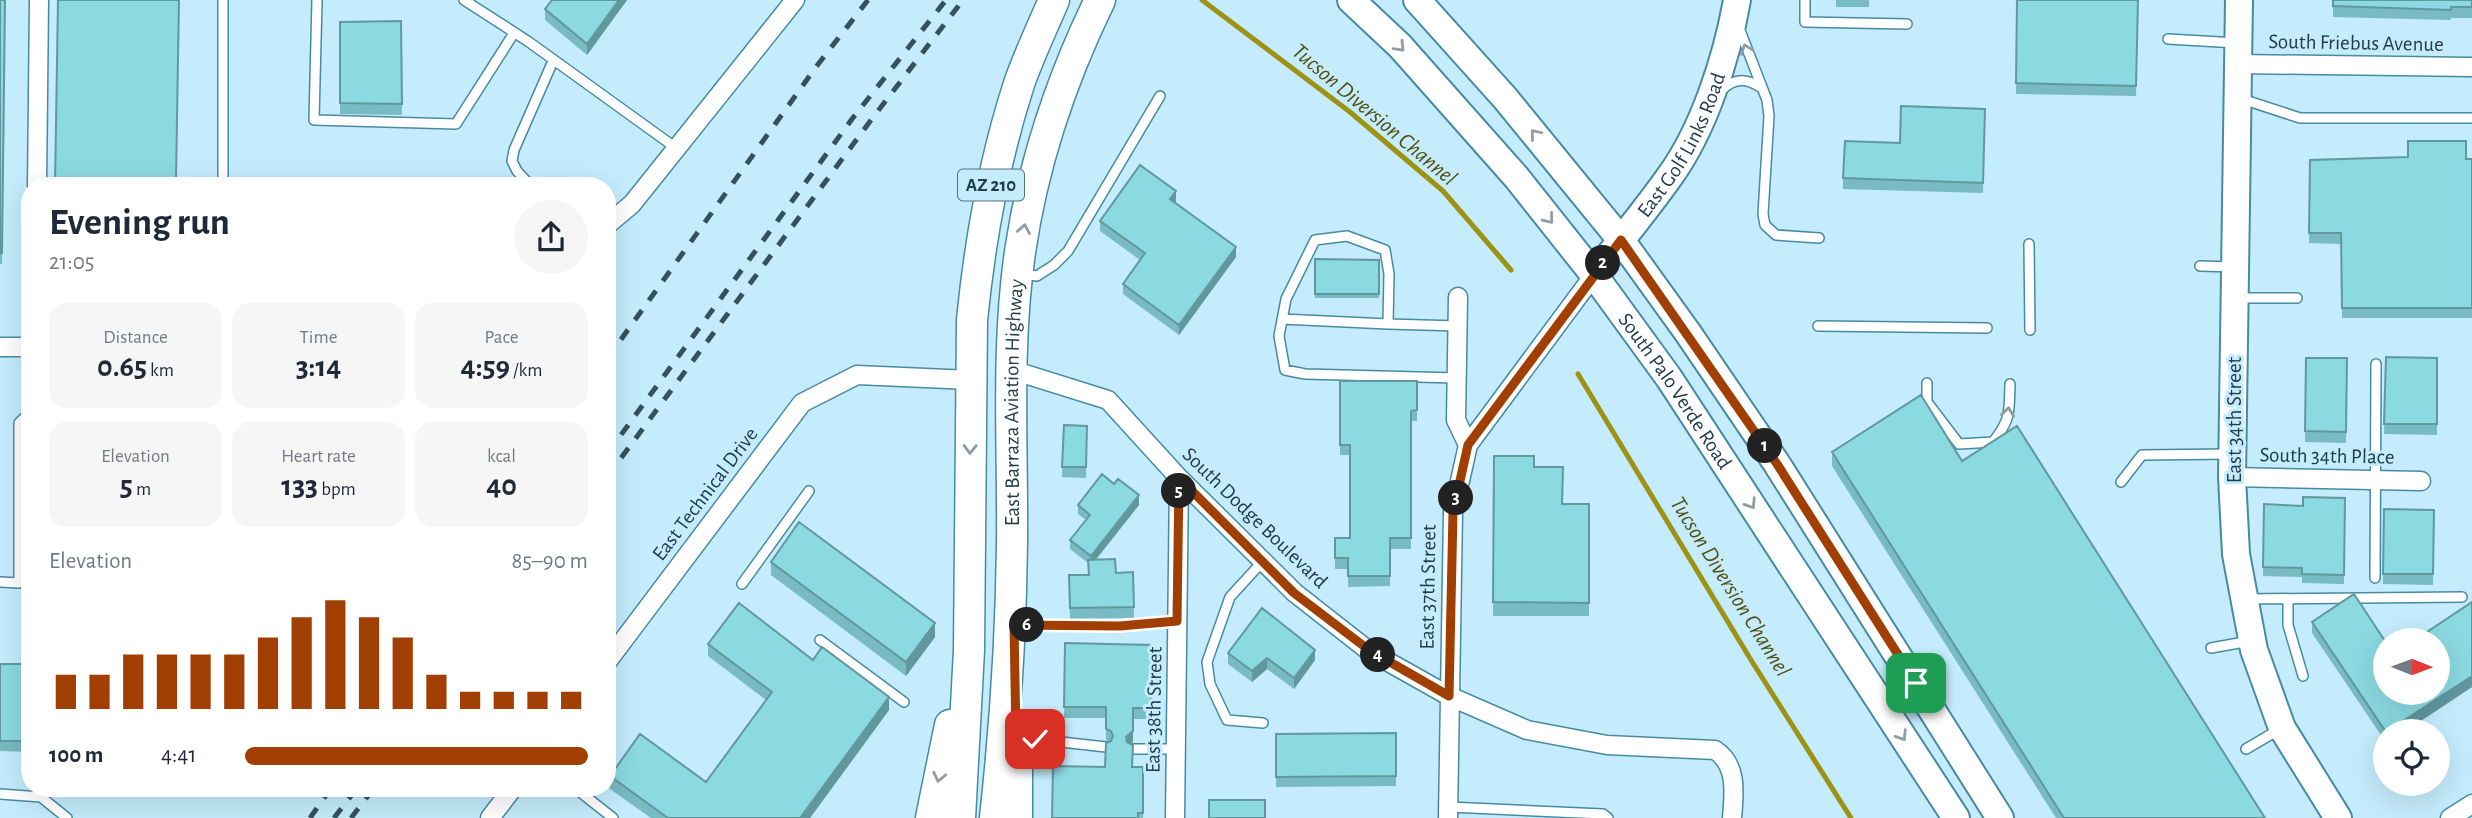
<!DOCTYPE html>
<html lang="en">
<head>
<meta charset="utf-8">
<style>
	:root { --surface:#fff; --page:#f6f6f7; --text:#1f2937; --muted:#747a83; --accent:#a13f02 }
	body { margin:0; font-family:"Alegreya Sans",sans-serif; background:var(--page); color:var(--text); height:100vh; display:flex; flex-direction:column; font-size:26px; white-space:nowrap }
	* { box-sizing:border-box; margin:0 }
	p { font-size:23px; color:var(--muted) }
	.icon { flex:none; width:38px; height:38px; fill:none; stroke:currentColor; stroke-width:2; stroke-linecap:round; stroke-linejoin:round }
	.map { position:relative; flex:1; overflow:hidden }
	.panel { position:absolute; left:21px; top:177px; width:595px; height:620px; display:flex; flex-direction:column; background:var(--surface); border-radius:28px; box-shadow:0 7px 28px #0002 }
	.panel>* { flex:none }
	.needle { width:46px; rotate:91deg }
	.tools { position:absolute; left:2373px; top:628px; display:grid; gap:14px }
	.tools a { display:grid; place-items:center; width:77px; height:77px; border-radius:50%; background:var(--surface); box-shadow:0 7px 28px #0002; font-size:35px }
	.pin { position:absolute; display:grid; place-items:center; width:60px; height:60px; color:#fff; margin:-30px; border-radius:14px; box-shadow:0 4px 10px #0006 }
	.km { position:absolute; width:35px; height:35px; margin:-18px; border-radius:50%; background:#222; color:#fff; font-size:19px; line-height:35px; text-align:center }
	.round { display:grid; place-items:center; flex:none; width:74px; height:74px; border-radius:37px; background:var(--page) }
	.head { display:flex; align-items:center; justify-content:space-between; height:119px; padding:0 28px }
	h1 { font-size:38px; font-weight:700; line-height:52px }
	.stats { display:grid; grid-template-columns:repeat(3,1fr); gap:10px; height:119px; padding:7px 28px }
	.stats div { display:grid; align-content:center; border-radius:18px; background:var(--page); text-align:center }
	.stats b { font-size:30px; font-weight:700 }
	.stats small { font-size:19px; font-weight:400 }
	.stats p { font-size:19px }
	.chart { height:196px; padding:14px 28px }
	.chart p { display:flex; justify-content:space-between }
	.chart svg { width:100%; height:126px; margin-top:7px; stroke:var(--accent); stroke-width:6 }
	ul { padding:0 28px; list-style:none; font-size:23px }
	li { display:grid; grid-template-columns:112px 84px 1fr; align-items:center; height:52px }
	li i { height:18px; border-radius:9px; background:var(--accent) }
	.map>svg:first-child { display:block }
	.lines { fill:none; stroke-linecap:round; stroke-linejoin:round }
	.stream { stroke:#9d9213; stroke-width:5 }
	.lane-casing { stroke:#478ba3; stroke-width:12 }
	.street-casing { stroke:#478ba3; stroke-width:21 }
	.secondary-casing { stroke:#478ba3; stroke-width:30 }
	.primary-casing { stroke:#478ba3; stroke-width:33 }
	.lane { stroke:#fff; stroke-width:9 }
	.street { stroke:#fff; stroke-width:18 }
	.secondary { stroke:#fff; stroke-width:26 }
	.primary { stroke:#fff; stroke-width:30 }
	.rail { stroke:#34515d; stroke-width:5; stroke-dasharray:12 12; stroke-linecap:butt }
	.wall { fill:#78bbc2 }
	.shaded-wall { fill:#61989e }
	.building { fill:#8bd9e1; stroke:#61989e; stroke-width:2 }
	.oneway { stroke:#909ea4 }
	.route-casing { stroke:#fff; stroke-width:14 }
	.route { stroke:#a13f02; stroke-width:9 }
	.labels { text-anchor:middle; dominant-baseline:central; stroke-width:6; stroke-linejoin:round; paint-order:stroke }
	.shield { fill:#c4ecfc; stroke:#52727e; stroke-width:2 }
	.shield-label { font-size:19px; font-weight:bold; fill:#213d48 }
	.street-label { font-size:21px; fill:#213d48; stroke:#c4ecfc }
	.water-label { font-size:23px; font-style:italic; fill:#544f13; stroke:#c4ecfc }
</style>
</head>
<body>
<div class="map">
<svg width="2472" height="818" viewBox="0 0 2472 818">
	<rect width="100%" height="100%" fill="#c4ecfc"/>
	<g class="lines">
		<path class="stream" d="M 1202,0 L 1350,112 L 1443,191 L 1511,270
			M 1578,374 L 1751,660 L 1851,818"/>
		<g class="lane-casing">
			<path id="lane" d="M 317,0 L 314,120 L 456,124 L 514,33
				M 464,0 L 529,42 L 676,148
				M 1805,0 L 1805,22 L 1907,24
				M 1739,28 L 1767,100 L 1769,116 L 1763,214 L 1765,225 L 1776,235 L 1819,238
				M 2168,39 L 2237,43
				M 1722,90 C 1734,78 1746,78 1760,87
				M 2242,99 L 2300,118 L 2472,118
				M 223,186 L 223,0
				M 531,186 L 517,171 L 512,161 L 514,150 L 553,61
				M 2029,244 L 2030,330
				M 2200,266 L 2234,267
				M 1023,274 L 1037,276 L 1054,265 L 1068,251 L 1160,96
				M 2237,298 L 2297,298
				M 1282,319 L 1388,324
				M 1818,326 L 1987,328
				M 1456,378 L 1305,374 L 1285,370 L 1279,336 L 1286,299 L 1315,240 L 1347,236 L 1385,250 L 1389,274 L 1388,324 L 1458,326
				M 1927,383 L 1927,402 L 1959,444 L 1993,442 C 2011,419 2009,413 2010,384
				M 2121,482 L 2142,455 L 2231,454
				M 2375,578 L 2376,364
				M 0,582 L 19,583 L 19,423 L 30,412
				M 742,584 L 809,491
				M 2247,599 L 2462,597
				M 2288,599 L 2288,625 L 2303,676
				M 1015,625 L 1120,626 L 1177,621
				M 820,640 L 904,702
				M 2211,648 L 2250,641
				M 1263,723 L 1227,720 L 1210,684 L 1207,662 L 1230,597 L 1263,561
				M 1016,737 L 1106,747
				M 1133,749 L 1176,749
				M 2246,749 L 2280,729
				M 575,788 L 613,818
				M 0,794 L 41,797 L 67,818
				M 1449,807 L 1603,814 L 1608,818"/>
		</g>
		<g class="street-casing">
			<path id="street" d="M 2239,64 L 2472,67
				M 37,186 L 39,0
				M 607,225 L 632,204 L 795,0
				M 1458,297 L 1456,420 L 1468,445
				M 0,347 L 30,347
				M 1012,370 L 1108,400 L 1179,478 L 1295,593 L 1369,651 L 1449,696 L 1527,730 L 1607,745 L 1715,750 C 1738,765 1734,794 1732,818
				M 2232,477 L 2421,481
				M 607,662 L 802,403 L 857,375 L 971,380
				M 490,818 L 513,788
				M 1175,818 L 1179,478
				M 1448,818 L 1453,512 L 1468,445 L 1594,275
				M 2450,818 L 2472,804"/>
		</g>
		<g class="secondary-casing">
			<g id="secondary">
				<path id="s1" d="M 1351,0 L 1400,46 L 1517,178 L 1594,275 L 1669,378 L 1956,818"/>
				<path d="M 1417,0 L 1505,98 L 1621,240 L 1688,333 L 1777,464 L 2000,818"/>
				<path d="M 2239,0 L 2232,477 L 2236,554 L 2254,650 L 2282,728 L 2338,818"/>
				<path id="s2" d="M 1594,275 C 1619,242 1646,210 1670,176 C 1704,129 1727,57 1737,0"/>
			</g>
		</g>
		<g class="primary-casing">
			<g id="primary">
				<path d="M 1017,762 L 1017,818"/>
				<path d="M 931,818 L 950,725"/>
				<path d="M 960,818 L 969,650 L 972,320 C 980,240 994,161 1019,84 C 1029,55 1042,28 1054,0"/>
				<path id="s3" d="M 995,818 C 1005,727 1011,635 1012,543 C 1013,446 1006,348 1020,252 C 1033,163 1061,80 1100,0"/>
			</g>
		</g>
		<use href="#lane" class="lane"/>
		<use href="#street" class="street"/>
		<use href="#secondary" class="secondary"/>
		<use href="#primary" class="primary"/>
		<path class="rail" d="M 607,359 L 816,67 L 868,0
			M 607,454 L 852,119 L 946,0
			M 607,477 L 871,120 L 963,0
			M 310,818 L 331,788
			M 334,818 L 357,788
			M 351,818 L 374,788"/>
	</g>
	<path class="wall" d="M 0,0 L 5,0 L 2,264 L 0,264 Z
		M 627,0 L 587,55 L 545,20 L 545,9 Z
		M 1836,0 L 1869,0 L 1869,7 L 1836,7 Z
		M 2017,0 L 2138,0 L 2136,96 L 2016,94 Z
		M 2472,0 L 2472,18 L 2451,18 L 2451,20 L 2333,17 L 2333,6 Z
		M 401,21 L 402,115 L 340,114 L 340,22 Z
		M 1985,109 L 1983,193 L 1843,189 L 1843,178 Z
		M 2472,159 L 2472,318 L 2342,318 L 2341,244 L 2309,243 L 2310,160 Z
		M 1176,201 L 1175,203 L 1236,257 L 1179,335 L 1123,294 L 1123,284 L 1140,260 L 1100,231 L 1100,221 Z
		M 1315,259 L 1379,260 L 1379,298 L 1315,298 Z
		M 2386,357 L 2437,358 L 2437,435 L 2384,434 Z
		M 2306,358 L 2347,358 L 2346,443 L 2305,442 Z
		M 1340,381 L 1417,381 L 1417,421 L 1411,421 L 1411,549 L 1390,549 L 1390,586 L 1348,587 L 1348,569 L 1335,569 L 1335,538 L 1350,538 L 1350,455 L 1340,455 Z
		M 1064,425 L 1087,426 L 1086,478 L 1062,477 Z
		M 1832,452 L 1962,461 L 2265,818 L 2056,818 L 1832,466 Z
		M 1494,456 L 1534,467 L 1562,504 L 1589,504 L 1589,616 L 1493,616 Z
		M 2345,498 L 2344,584 L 2302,583 L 2302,577 L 2263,576 L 2264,504 L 2303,506 Z
		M 1078,505 L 1139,505 L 1096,560 L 1116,573 L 1133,572 L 1134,618 L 1070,619 L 1069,575 L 1088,575 L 1088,563 L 1070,549 L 1070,540 L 1086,520 L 1078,514 Z
		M 2384,509 L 2434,510 L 2433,585 L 2383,584 Z
		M 771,562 L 935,637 L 906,676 L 771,575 Z
		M 2472,602 L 2472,687 L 2404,732 L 2385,732 L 2385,741 L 2312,633 L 2312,622 L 2385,693 Z
		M 1065,643 L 1153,645 L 1151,719 L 1133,719 L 1133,742 L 1131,744 L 1133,767 L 1143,767 L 1143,818 L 1052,818 L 1105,767 L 1109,741 L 1106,740 L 1106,718 L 1064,718 Z
		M 708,644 L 813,660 L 889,710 L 810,818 L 651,818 L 610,789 L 610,776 L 706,782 L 766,700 L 708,656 Z
		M 1228,653 L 1315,660 L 1294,689 L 1267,669 L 1252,682 L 1228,664 Z
		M 0,664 L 30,664 L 30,752 L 0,751 Z
		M 1396,733 L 1396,786 L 1276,787 L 1276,734 Z"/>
	<path class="shaded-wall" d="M 619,0 L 627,0 L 587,55 L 587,44 Z
		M 1176,191 L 1176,201 L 1170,210 L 1170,199 Z
		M 1236,247 L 1236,257 L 1179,335 L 1179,325 Z
		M 1139,495 L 1139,505 L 1091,565 L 1091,556 Z
		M 935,623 L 935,637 L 906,676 L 906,662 Z
		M 1315,650 L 1315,660 L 1294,689 L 1294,678 Z
		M 1267,658 L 1267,669 L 1252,682 L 1252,671 Z
		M 2472,676 L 2472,687 L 2404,732 L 2388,732 Z
		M 889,697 L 889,710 L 810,818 L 800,818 Z
		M 1133,708 L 1133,742 L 1126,748 L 1126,737 Z"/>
	<path class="building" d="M 0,0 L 5,0 L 2,253 L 0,253 Z
		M 58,0 L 179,0 L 176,179 L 201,179 L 201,186 L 55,186 Z
		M 552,0 L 619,0 L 587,44 L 545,9 Z
		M 2017,0 L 2138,0 L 2136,86 L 2016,83 Z
		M 2333,0 L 2472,0 L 2472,7 L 2451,7 L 2451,10 L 2333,6 Z
		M 401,21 L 402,104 L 340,103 L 340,22 Z
		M 1901,106 L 1985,109 L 1983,183 L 1843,178 L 1845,141 L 1900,143 Z
		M 2408,141 L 2466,141 L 2466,159 L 2472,159 L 2472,308 L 2342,308 L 2341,233 L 2309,233 L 2310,160 L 2408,157 Z
		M 1140,165 L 1176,191 L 1170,199 L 1236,247 L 1179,325 L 1123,284 L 1145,253 L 1100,221 Z
		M 1315,259 L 1379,260 L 1379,294 L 1315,294 Z
		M 2386,357 L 2437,358 L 2437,424 L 2384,424 Z
		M 2306,358 L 2347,358 L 2346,432 L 2305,431 Z
		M 1340,381 L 1417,381 L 1417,410 L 1411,411 L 1411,538 L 1390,538 L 1390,576 L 1348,576 L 1348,558 L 1335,558 L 1335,538 L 1350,538 L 1350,445 L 1340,445 Z
		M 1921,395 L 1962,461 L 2017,426 L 2265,818 L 2064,818 L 1832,452 Z
		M 1064,425 L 1087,426 L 1086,467 L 1062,467 Z
		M 1494,456 L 1534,456 L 1534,467 L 1563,467 L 1562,504 L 1589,504 L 1589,603 L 1493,602 Z
		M 1102,474 L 1114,484 L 1118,479 L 1139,495 L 1091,556 L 1070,540 L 1090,515 L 1078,505 Z
		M 2303,497 L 2345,498 L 2344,575 L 2302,574 L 2302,568 L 2263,567 L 2264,504 L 2303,506 Z
		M 2384,509 L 2434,510 L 2433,574 L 2383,574 Z
		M 799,522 L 935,623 L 906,662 L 771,562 Z
		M 1115,559 L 1116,573 L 1133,572 L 1134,607 L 1070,608 L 1069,575 L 1089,575 L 1088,560 Z
		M 2354,594 L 2385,641 L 2385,693 L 2438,693 L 2438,640 L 2415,640 L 2472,602 L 2472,676 L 2386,732 L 2312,622 Z
		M 739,603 L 813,660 L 822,647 L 889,697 L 800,818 L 668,818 L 610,776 L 640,734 L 706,782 L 772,692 L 708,644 Z
		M 1262,608 L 1315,650 L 1294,678 L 1267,658 L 1252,671 L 1228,653 Z
		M 1065,643 L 1153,645 L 1151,708 L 1133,708 L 1133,731 L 1126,737 L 1127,742 L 1133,745 L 1132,767 L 1143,767 L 1143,813 L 1138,813 L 1138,818 L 1052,818 L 1053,766 L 1105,767 L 1106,743 L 1111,741 L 1113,736 L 1111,731 L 1106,729 L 1106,707 L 1064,707 Z
		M 0,664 L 30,664 L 30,741 L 0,741 Z
		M 1396,733 L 1396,776 L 1276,777 L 1276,734 Z
		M 1209,800 L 1265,800 L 1265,818 L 1209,818 Z"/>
	<defs><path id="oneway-chevron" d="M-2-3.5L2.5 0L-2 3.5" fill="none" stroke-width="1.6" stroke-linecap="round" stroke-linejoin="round" transform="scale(1.75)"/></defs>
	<g class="oneway">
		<use href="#oneway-chevron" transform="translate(1400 47) rotate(46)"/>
		<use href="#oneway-chevron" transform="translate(1746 49) rotate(-111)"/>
		<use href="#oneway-chevron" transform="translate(1535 134) rotate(-130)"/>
		<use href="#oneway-chevron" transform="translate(1549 219) rotate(51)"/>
		<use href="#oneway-chevron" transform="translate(1024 229) rotate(-80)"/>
		<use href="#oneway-chevron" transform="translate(2008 412) rotate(-83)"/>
		<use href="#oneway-chevron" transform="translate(970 449) rotate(91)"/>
		<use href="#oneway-chevron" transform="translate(1751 504) rotate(57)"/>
		<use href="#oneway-chevron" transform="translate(1902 736) rotate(57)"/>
		<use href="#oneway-chevron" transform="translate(939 777) rotate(102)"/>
	</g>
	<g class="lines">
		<g class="route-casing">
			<path id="route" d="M 1035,739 L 1016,737 L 1014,625 L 1120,626 L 1177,621 L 1179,478 L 1294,593 L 1369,650 L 1449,696 L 1453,512 L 1468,445 L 1621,240 L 1777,464 L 1916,683"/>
		</g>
		<use href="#route" class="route"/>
	</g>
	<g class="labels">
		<rect class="shield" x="958" y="169.5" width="66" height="31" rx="5"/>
		<g class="shield-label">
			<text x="991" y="185">AZ 210</text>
		</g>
		<g class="street-label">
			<text transform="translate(2356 43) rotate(1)">South Friebus Avenue</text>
			<text stroke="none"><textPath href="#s2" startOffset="158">East Golf Links Road</textPath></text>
			<text stroke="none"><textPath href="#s1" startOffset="509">South Palo Verde Road</textPath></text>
			<text stroke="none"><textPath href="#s3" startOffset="416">East Barraza Aviation Highway</textPath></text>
			<text transform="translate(2234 420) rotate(-90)">East 34th Street</text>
			<text transform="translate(2327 456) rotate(1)">South 34th Place</text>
			<text transform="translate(705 494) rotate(-53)">East Technical Drive</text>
			<text transform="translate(1255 518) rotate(44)">South Dodge Boulevard</text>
			<text transform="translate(1428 587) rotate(-89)">East 37th Street</text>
			<text transform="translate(1154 710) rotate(-89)">East 38th Street</text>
		</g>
		<g class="water-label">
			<text transform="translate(1374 115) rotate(40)">Tucson Diversion Channel</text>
			<text transform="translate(1730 587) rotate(58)">Tucson Diversion Channel</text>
		</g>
	</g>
</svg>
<div class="tools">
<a><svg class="needle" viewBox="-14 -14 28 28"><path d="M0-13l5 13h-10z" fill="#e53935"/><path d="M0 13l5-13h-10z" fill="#747a83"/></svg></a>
<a><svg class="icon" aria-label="locate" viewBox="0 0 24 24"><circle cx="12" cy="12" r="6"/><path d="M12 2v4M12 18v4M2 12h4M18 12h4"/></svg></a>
</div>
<div class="pin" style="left:1916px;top:683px;background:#1e9e55"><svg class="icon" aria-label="arrive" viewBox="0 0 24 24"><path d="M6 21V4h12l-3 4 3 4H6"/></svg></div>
<div class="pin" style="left:1035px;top:739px;background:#d93025"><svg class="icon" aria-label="check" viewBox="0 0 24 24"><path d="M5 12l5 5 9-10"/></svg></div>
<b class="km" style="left:1765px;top:446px">1</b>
<b class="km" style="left:1603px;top:263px">2</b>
<b class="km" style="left:1456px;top:498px">3</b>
<b class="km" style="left:1378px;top:655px">4</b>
<b class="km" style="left:1179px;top:491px">5</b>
<b class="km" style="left:1027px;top:625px">6</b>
<section class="panel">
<div class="head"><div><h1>Evening run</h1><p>21:05</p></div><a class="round"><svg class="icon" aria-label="share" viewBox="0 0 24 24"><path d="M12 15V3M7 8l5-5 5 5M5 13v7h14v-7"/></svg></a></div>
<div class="stats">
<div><p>Distance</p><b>0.65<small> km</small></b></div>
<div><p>Time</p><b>3:14</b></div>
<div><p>Pace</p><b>4:59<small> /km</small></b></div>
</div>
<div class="stats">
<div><p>Elevation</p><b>5<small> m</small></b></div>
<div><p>Heart rate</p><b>133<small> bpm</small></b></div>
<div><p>kcal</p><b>40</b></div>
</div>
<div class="chart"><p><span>Elevation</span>85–90 m</p>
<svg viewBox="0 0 160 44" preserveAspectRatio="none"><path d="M5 44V32M15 44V32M25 44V25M35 44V25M45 44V25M55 44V25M65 44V19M75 44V12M85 44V6M95 44V12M105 44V19M115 44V32M125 44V38M135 44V38M145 44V38M155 44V38"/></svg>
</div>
<ul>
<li><b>100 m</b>4:41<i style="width:100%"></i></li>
</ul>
</section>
</div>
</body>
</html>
